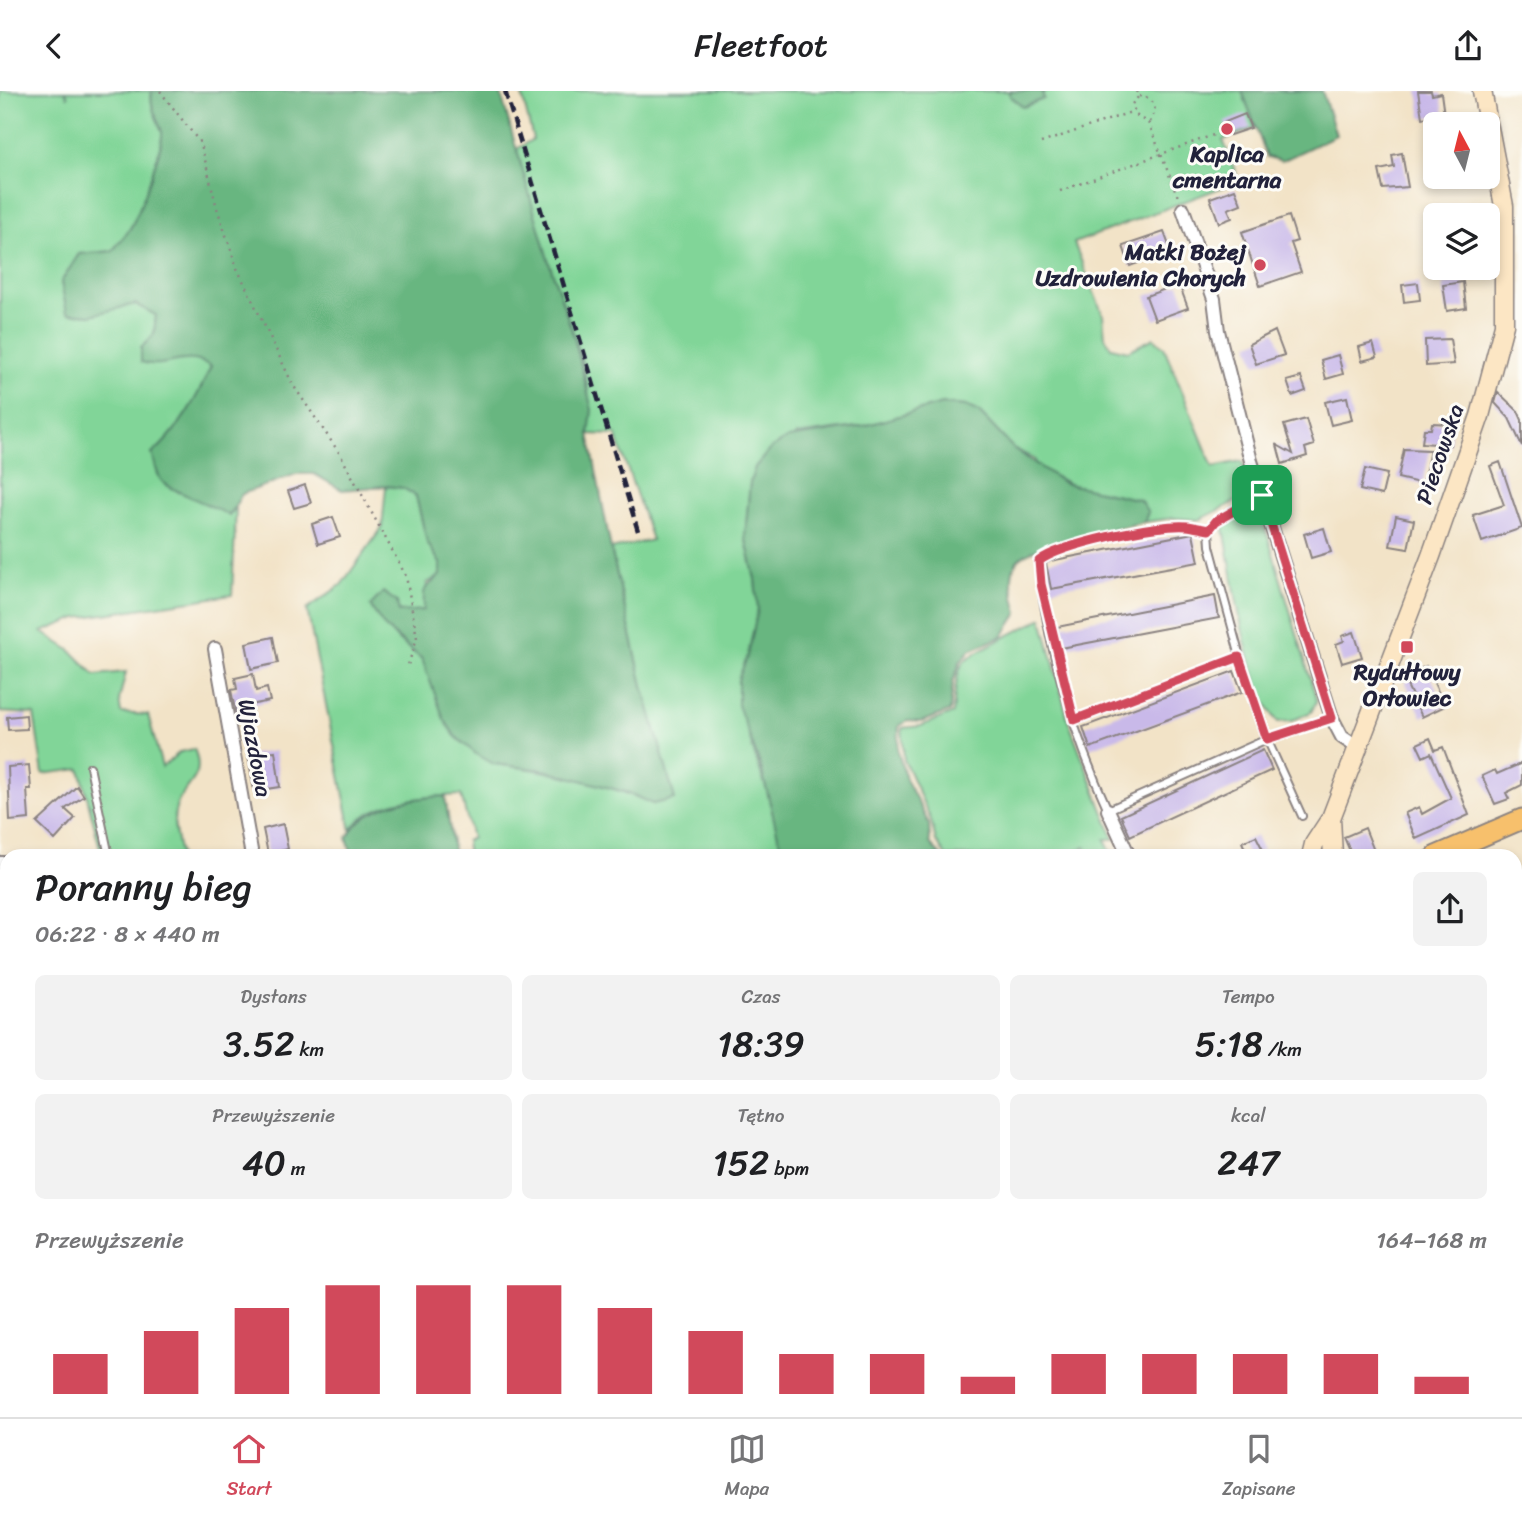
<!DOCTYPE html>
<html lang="pl">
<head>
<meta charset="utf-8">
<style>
	:root { --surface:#fff; --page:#f2f2f2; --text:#202124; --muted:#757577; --line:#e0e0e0; --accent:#d1495b }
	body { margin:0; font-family:Sriracha,sans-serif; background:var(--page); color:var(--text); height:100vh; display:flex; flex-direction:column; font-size:26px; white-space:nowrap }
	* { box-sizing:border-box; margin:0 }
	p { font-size:23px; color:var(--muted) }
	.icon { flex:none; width:38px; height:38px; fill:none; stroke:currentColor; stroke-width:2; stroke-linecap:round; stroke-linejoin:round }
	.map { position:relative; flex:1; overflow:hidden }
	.panel { position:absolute; left:0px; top:758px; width:1522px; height:569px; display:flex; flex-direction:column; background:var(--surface); border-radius:21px 21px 0 0; box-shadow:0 4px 10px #0003 }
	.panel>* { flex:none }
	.needle { width:46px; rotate:353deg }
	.buttons { position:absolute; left:1423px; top:21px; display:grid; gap:14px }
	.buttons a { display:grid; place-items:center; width:77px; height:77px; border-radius:10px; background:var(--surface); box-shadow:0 4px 10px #0003; font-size:35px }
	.pin { position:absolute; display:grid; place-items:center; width:60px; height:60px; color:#fff; margin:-30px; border-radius:14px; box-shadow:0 4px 10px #0006 }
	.round { display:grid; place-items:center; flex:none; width:74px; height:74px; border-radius:10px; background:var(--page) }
	.headline { display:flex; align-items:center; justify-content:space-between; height:119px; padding:0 35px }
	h1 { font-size:38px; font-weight:600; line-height:52px }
	.figures { display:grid; grid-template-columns:repeat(3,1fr); gap:10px; height:119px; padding:7px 35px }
	.figures div { display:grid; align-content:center; border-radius:10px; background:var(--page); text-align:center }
	.figures b { font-size:35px; font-weight:600 }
	.figures small { font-size:19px; font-weight:400 }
	.figures p { font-size:19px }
	.chart { height:196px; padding:14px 35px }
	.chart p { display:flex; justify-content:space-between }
	.chart svg { width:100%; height:126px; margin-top:7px; stroke:var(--accent); stroke-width:6 }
	header { display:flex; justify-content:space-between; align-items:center; height:91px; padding:0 35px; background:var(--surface); font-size:32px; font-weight:600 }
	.tab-bar { display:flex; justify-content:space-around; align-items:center; height:98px; border-top:2px solid var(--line); background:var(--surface); font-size:19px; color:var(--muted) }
	.tab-bar a { display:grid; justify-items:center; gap:4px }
	.tab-bar .active { color:var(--accent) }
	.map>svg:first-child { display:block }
	.green { fill:#81d598; stroke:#527c6a; stroke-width:2 }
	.forest { fill:#68b680; stroke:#456c5e; stroke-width:2 }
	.building { fill:#c9b9e9 }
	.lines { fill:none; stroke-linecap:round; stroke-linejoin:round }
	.lane-casing { stroke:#8a8281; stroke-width:10 }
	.street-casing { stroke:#8a8281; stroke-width:16 }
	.secondary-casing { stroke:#8a8281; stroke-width:21 }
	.primary-casing { stroke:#8a8281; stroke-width:23 }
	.path { stroke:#8a8281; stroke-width:2.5; stroke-dasharray:2 5; stroke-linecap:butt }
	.lane { stroke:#fff; stroke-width:6 }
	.street { stroke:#fff; stroke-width:12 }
	.secondary { stroke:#fce6c4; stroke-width:18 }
	.primary { stroke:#f7c06c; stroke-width:19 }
	.rail { stroke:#22223b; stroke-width:4.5; stroke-dasharray:10 5; stroke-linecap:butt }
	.route-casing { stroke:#fff; stroke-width:14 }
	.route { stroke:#d1495b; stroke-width:9 }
	.poi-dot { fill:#d1495b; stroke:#fdfcf7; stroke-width:2.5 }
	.labels { text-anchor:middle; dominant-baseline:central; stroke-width:6; stroke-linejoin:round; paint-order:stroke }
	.poi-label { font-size:23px; font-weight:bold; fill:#22223b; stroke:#fdfcf7 }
	.street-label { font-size:23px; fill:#22223b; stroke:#fdfcf7 }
</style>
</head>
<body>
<header><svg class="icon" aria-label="back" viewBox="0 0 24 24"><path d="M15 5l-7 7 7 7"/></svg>Fleetfoot<svg class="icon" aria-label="share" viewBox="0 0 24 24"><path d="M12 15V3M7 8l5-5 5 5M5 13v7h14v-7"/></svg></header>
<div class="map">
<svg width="1522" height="1326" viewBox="0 0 1522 1326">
	<rect width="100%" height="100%" fill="#fdfcf7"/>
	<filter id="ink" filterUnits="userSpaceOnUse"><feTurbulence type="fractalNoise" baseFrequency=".0143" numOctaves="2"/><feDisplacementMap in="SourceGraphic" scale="14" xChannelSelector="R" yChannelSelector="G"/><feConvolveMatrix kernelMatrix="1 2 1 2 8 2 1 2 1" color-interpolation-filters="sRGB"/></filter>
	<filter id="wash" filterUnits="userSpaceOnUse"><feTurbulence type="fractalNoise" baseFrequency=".00686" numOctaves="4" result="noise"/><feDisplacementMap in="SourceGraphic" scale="28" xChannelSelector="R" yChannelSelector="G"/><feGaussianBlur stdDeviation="1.57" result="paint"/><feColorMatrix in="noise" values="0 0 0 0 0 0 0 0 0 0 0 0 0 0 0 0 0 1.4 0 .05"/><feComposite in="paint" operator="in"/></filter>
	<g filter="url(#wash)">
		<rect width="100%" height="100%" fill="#f2e3c7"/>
		<path class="green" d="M 0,0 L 65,0 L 68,7 L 66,0 L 152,0 C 149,18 158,26 162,41 C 164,54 140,119 132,134 C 128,143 118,151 113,160 L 79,163 L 61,192 L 68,222 L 91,224 L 135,213 L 156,224 L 154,243 L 141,257 L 174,270 L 195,267 L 211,275 C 198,306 178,342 152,363 L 178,401 L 198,407 L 229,424 L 236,417 L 232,504 L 77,527 L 42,541 L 70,559 L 95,584 L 126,581 L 119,609 L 121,622 L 148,624 L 162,676 L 180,661 L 194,658 C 208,691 180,693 175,721 C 172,735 178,751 180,765 L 102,765 L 80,678 L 43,683 L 34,623 L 0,621 Z
			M 521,0 L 1010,0 L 1010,5 L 1044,7 L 1042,2 L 1046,0 L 1242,0 L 1255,37 L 1223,49 L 1239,90 L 1074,152 L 1103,224 L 1105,246 L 1111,256 L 1128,260 L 1154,247 L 1164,256 L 1213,376 L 1242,370 L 1255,401 L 1199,429 L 1175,427 L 1144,431 L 1148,421 L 1119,404 L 1077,397 L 1039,377 L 1034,368 L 1013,357 L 979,321 L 966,315 L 942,313 L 864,335 L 796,344 L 755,376 L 750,392 L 745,445 L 755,488 L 758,518 L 748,564 L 738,589 L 752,656 L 771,711 L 783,765 L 468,765 L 466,750 L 472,747 L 461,704 C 429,706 368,708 351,740 L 307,518 L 341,494 L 382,437 L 386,395 L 403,397 L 416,405 L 427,451 L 440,472 L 441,484 L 427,492 L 424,519 L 378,526 L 398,549 L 422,568 L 431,588 L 494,673 C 548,679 603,691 653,713 L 643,595 L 611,458 L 652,449 L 616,344 L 589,343 C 596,283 563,219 546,162 C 535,128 526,93 517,58 L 533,48 Z
			M 1247,419 L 1258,421 L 1268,446 L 1317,610 L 1311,621 L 1292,630 L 1278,631 C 1244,591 1234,485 1223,433 Z
			M 1042,527 L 1069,632 L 1114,748 L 1105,748 L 1112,765 L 1089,765 L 1085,756 L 1063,765 L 946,765 L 936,750 L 931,729 L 904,669 L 902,637 L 921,635 L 953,622 C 955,606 955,588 962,573 C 968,562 1026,537 1042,527 Z
			M 0,1105 L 7,1115 L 7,1196 L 0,1199 Z
			M 62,1320 L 198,1320 L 204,1326 L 45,1326 Z
			M 753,1320 L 1032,1320 L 1038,1326 L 976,1326 L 969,1320 L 958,1326 L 758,1326 Z"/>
		<path class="forest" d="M 152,0 L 500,0 L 546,162 L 574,246 L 592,319 L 589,343 L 611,458 L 643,595 L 675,708 L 653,713 L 629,702 L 543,679 L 494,673 L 476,663 L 455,645 L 444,628 L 422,568 L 384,535 L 370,515 L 383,501 L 397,511 L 399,521 L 424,519 C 423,491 424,501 440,484 L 440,472 L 427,451 L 416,405 L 403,397 L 386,395 L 342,399 L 314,383 L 296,383 L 242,403 L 229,425 C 214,414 167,399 161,389 C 156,382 155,371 152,363 C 177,342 199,305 211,275 C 182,259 168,280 141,271 L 141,257 L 154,243 L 156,224 L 135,213 L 91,224 L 67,222 L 61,191 L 79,163 L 113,160 C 118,151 128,143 132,134 C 140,119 164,54 162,41 C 158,26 149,18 152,0 Z
			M 1010,0 L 1046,0 L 1042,2 L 1044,8 L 1023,16 L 1010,5 Z
			M 1242,0 L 1322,0 L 1336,44 L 1282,70 L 1267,66 Z
			M 942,313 L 966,315 L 979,321 L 1013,357 L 1064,392 L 1140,409 L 1148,421 L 1144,431 C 1121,437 1027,454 1017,470 C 1007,486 1014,505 1018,522 L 1003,545 L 970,559 L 960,571 L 953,591 L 950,620 L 921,631 L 908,630 L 899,635 L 898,661 L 906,688 L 929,733 L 930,752 L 941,765 L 783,765 L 761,676 L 738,614 L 738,589 L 748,564 L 758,518 L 755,488 L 745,445 L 750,392 L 755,376 L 770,358 L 788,347 L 864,335 Z
			M 445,705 L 454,765 L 352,765 L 347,746 C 366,713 409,707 445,705 Z
			M 7,1288 L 7,1320 L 22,1320 L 0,1326 L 0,1291 Z"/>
		<g id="blocks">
			<path class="building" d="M 1418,0 L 1431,0 L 1432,4 L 1441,2 L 1444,24 L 1422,27 Z
				M 1245,23 L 1251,37 L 1230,44 L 1225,31 Z
				M 1402,62 L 1408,96 L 1383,98 L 1379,79 L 1394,76 L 1392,64 Z
				M 1235,98 L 1241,113 L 1228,118 L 1232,127 L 1219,132 L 1210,107 Z
				M 1289,125 L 1297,150 L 1291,152 L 1301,181 L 1260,195 L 1242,141 Z
				M 1164,141 L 1171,160 L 1130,175 L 1123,155 Z
				M 1463,191 L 1466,217 L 1447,220 L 1443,194 Z
				M 1418,192 L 1420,209 L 1404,211 L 1402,194 Z
				M 1179,193 L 1188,217 L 1155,229 L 1146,205 Z
				M 1275,240 L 1284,264 L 1256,273 L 1249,253 Z
				M 1450,248 L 1454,273 L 1426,275 L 1425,249 Z
				M 1373,252 L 1377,266 L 1362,270 L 1359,256 Z
				M 1338,264 L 1343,283 L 1326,288 L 1321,269 Z
				M 1301,286 L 1306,300 L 1292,305 L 1287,290 Z
				M 1498,301 L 1518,320 L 1522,329 L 1522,355 L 1509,327 L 1495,312 Z
				M 1347,306 L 1352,329 L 1331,334 L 1325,311 Z
				M 1306,328 L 1314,354 L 1305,357 L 1307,365 L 1282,373 L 1277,354 L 1293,363 L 1284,334 Z
				M 1432,332 L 1451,333 L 1450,354 L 1422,352 L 1424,338 L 1431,338 Z
				M 1404,358 L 1430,359 L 1423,393 L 1398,387 Z
				M 1500,371 L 1522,437 L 1482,451 L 1473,424 L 1504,414 L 1490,375 Z
				M 1365,378 L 1387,383 L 1382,404 L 1360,399 Z
				M 305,394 L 311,412 L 294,417 L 288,400 Z
				M 1396,425 L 1414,429 L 1408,458 L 1390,455 Z
				M 333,426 L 340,446 L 318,453 L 312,433 Z
				M 1324,437 L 1331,461 L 1311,467 L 1304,443 Z
				M 1193,442 L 1199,471 L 1051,498 L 1046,472 L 1050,470 Z
				M 1215,505 L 1219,527 L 1061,557 L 1057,536 Z
				M 1354,541 L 1362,566 L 1342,572 L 1336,553 L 1344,550 L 1342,545 Z
				M 273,546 L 278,572 L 251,578 L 246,552 Z
				M 1426,575 L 1445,615 L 1422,626 L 1405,590 L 1406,585 Z
				M 1234,580 L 1242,601 L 1090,657 L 1083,636 Z
				M 253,583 L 256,600 L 267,597 L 270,610 L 250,614 L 252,621 L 236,624 L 231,599 L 237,598 L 235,587 Z
				M 26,624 L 27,638 L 8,639 L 7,626 Z
				M 1430,647 L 1435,659 L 1443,656 L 1469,724 L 1416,748 L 1405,722 L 1419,716 L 1422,723 L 1451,707 L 1431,662 L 1423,666 L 1417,653 Z
				M 1263,659 L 1272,679 L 1130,745 L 1121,725 Z
				M 275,660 L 280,696 L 254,700 L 248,664 Z
				M 1522,672 L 1522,694 L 1506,702 L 1509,708 L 1495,713 L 1482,685 L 1495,679 L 1497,683 Z
				M 29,674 L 31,698 L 27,698 L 29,728 L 10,730 L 8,676 Z
				M 77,695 L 84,705 L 65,718 L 75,727 L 55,749 L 37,732 Z
				M 283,733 L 288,758 L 268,763 L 263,738 Z
				M 1365,737 L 1376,765 L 1352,765 L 1344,746 Z
				M 1256,745 L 1263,759 L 1248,765 L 1242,751 Z"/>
		</g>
	</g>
	<g filter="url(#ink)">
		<use href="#blocks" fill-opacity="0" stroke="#8a8281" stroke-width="2"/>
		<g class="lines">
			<g class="lane-casing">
				<path id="lane" d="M 1262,404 L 1216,430 L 1209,439 L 1210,455 L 1246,588 L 1267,648 L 1302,725
					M 1209,439 C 1202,438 1194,436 1187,435 C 1160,432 1061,453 1039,470 C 1044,549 1075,647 1108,719 L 1267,648 L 1331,627
					M 1074,630 L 1239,566
					M 90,676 L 109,765
					M 244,1320 L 247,1326
					M 292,1320 L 295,1326
					M 257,1326 L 274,1320
					M 339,1326 L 355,1320"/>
			</g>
			<g class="street-casing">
				<path id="street" d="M 1183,118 L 1214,208 L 1218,240 L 1251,370 L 1332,627 L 1342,646 L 1357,656
					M 215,558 L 252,765
					M 1108,719 L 1129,765
					M 0,772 L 7,772
					M 1516,812 L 1522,809
					M 1516,1001 L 1522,999
					M 0,1062 L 7,1058
					M 0,1089 L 7,1100
					M 430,1320 L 435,1326
					M 574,1320 L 579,1326
					M 681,1320 L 685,1326
					M 1125,1320 L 1131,1326
					M 1305,1326 L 1327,1320"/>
			</g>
			<g class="secondary-casing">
				<path id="secondary" d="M 1331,727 L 1333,765
					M 1311,765 L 1314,753 L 1331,727 L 1431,465 L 1480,325 L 1504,234 L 1504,115 L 1482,0"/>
			</g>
			<g class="primary-casing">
				<path id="primary" d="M 1436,765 L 1522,728
					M 45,1326 L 62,1320"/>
			</g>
			<path class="path" d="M 160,0 L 201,53 L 217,117 L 237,177 L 293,294 L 340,363 L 406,485 L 417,547 L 408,574
				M 1137,0 L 1139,5 L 1132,13 L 1136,24 L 1149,33 L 1178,106
				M 1139,5 L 1146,6 C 1159,14 1155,21 1149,33
				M 1041,52 L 1134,20
				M 1060,100 L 1216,43
				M 1516,1085 L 1522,1083
				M 1516,1092 L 1522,1119
				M 1516,1178 L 1522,1177
				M 0,1207 L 7,1203
				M 1516,1260 L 1522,1259
				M 124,1326 L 140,1320"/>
			<use href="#lane" class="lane"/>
			<use href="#street" class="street"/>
			<use href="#secondary" class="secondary"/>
			<use href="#primary" class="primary"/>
			<path class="rail" d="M 505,0 L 638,440"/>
		</g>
	</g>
	<g class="lines" filter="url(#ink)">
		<g class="route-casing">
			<path id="route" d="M 1262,404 L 1332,627 L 1267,648 L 1239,566 L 1074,629 L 1041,493 L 1039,470 C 1061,453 1160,432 1187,435 C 1195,436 1202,438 1209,439 L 1216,430 Z"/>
		</g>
		<use href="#route" class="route"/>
	</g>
	<g class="poi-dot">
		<circle cx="1227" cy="38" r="7"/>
		<circle cx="1260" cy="174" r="7"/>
		<rect x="1400" y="549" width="14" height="14" rx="3.5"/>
	</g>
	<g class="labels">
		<g class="poi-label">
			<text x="1227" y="63">Kaplica<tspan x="1227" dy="26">cmentarna</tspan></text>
			<text x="1246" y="161" text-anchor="end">Matki Bożej<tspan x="1246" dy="26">Uzdrowienia Chorych</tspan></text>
			<text x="1407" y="581">Rydułtowy<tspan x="1407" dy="26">Orłowiec</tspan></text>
		</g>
		<g class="street-label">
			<text transform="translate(1440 363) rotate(-71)">Piecowska</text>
			<text transform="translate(255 657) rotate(79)">Wjazdowa</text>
		</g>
	</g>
</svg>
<div class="buttons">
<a><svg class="needle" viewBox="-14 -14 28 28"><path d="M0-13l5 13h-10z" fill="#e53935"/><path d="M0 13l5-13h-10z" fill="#757577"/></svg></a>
<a><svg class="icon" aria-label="layers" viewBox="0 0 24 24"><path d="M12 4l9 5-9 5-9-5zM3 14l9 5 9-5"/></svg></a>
</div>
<div class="pin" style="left:1262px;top:404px;background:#1e9e55"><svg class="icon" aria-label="arrive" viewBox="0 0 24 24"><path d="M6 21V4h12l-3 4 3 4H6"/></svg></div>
<section class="panel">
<div class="headline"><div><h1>Poranny bieg</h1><p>06:22 · 8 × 440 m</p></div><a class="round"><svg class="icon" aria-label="share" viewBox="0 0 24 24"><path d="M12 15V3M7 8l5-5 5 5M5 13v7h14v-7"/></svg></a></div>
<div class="figures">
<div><p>Dystans</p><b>3.52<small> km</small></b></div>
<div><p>Czas</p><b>18:39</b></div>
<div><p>Tempo</p><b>5:18<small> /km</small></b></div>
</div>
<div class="figures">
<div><p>Przewyższenie</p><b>40<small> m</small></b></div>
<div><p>Tętno</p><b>152<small> bpm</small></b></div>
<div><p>kcal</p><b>247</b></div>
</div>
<div class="chart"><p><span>Przewyższenie</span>164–168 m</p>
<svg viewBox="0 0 160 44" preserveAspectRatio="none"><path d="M5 44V30M15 44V22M25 44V14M35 44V6M45 44V6M55 44V6M65 44V14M75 44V22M85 44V30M95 44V30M105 44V38M115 44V30M125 44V30M135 44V30M145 44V30M155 44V38"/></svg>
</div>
</section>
</div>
<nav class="tab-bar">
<a class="active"><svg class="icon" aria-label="home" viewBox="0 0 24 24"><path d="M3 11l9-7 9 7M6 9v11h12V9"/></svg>Start</a>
<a><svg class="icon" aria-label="map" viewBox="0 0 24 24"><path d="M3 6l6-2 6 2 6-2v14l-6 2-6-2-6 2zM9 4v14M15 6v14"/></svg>Mapa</a>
<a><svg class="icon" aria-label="saved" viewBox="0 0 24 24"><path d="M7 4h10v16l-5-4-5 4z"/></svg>Zapisane</a>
</nav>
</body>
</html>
